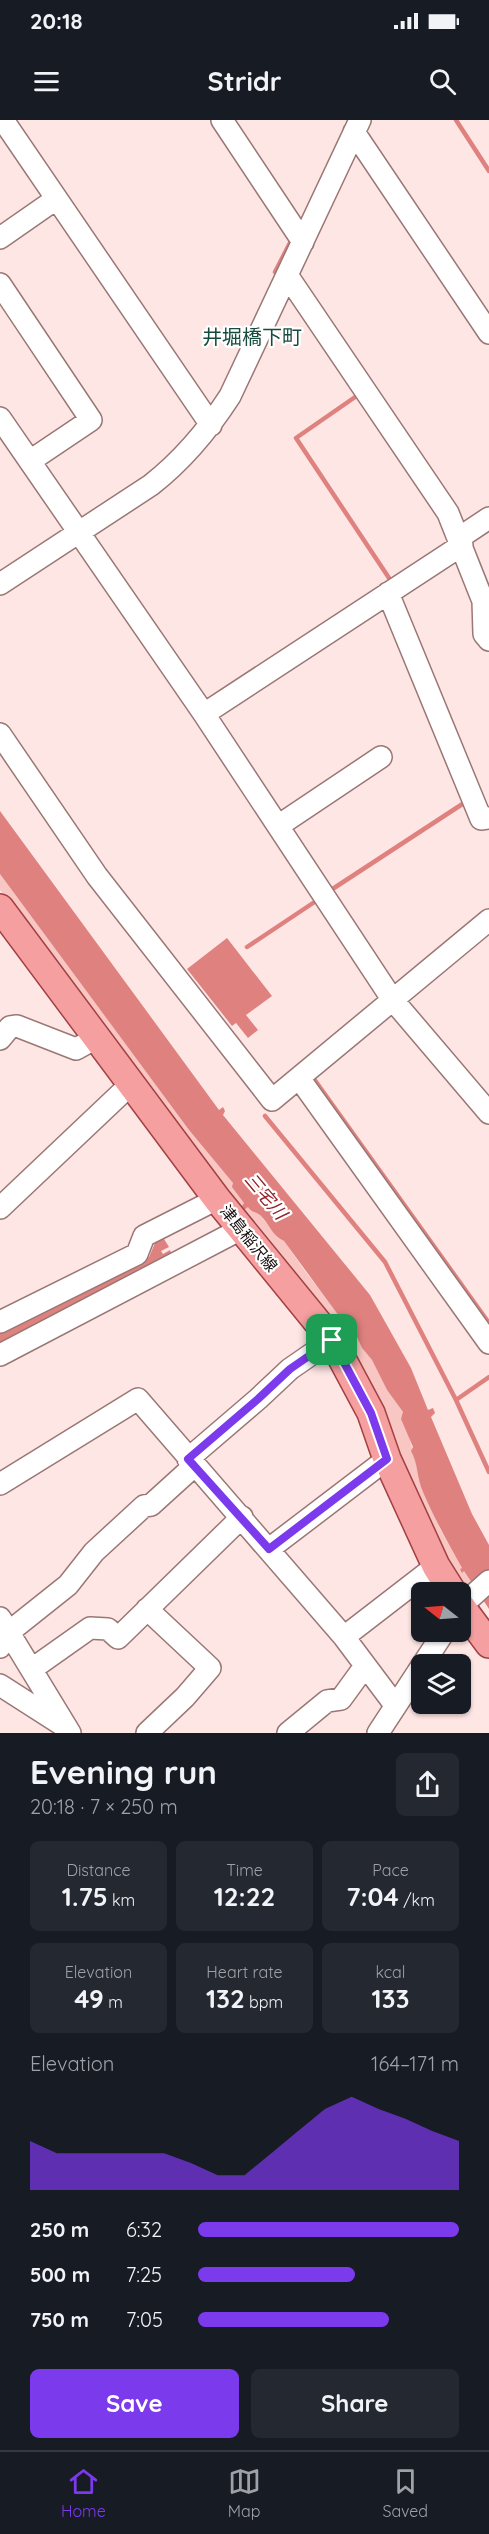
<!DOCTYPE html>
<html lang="en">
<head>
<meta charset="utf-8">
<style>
	:root { --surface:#171b24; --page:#242831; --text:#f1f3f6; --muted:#9ea1a6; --line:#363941; --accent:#7c3aed }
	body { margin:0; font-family:Quicksand,"Noto Sans JP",sans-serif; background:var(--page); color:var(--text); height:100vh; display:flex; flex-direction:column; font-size:22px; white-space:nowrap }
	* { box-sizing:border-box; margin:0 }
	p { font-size:20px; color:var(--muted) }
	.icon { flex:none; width:33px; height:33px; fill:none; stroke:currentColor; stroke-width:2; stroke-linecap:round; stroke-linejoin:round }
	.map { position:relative; height:1613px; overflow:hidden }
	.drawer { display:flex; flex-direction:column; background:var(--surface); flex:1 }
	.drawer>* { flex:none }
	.needle { width:39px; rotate:287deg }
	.fabs { position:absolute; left:411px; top:1462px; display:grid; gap:12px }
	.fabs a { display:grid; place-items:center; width:60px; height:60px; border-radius:9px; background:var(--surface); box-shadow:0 2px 4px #0004; font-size:30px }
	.pin { position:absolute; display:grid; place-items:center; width:51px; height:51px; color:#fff; margin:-26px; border-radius:12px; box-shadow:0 3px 9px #0006 }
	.round { display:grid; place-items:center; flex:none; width:63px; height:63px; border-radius:9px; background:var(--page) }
	.summary { display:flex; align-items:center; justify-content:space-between; height:102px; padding:0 30px }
	h1 { font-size:33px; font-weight:700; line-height:45px }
	.metrics { display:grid; grid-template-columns:repeat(3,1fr); gap:9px; height:102px; padding:6px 30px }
	.metrics div { display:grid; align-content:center; border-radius:9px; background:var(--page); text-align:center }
	.metrics b { font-size:26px; font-weight:700 }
	.metrics small { font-size:16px; font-weight:400 }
	.metrics p { font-size:16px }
	.chart { height:168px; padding:12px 30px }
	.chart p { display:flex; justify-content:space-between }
	.chart svg { width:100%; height:108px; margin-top:6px; fill:var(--accent); opacity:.7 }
	.button { display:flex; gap:12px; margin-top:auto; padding:12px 30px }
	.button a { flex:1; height:69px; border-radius:9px; background:var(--accent); color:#fff; font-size:24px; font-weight:700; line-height:69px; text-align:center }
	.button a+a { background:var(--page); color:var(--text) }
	ul { padding:0 30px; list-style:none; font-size:20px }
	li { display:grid; grid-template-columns:96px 72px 1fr; align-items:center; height:45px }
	li i { height:15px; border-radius:8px; background:var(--accent) }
	.status { display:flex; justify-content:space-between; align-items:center; height:42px; padding:0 30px; background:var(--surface); direction:ltr }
	.status svg { height:16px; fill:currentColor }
	header { display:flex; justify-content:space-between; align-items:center; height:78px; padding:0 30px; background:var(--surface); font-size:27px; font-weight:700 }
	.tab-bar { display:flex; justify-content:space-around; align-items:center; height:84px; border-top:2px solid var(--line); background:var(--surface); font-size:16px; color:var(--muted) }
	.tab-bar a { display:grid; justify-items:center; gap:3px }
	.tab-bar .active { color:var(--accent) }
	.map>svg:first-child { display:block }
	.green { fill:#f8c6c3 }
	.water { fill:#df827f }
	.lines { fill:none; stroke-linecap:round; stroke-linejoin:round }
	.stream { stroke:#df827f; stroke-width:4.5 }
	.minor-casing { stroke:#9a7775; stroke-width:24 }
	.major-casing { stroke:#a24142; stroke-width:30 }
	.minor { stroke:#fff; stroke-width:21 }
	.major { stroke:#f59fa0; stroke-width:27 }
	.route-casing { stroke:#fff; stroke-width:12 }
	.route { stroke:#7c3aed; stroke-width:8 }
	.labels { text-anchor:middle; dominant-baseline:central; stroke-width:4.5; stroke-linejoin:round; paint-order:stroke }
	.street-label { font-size:16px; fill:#160909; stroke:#fff }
	.water-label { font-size:18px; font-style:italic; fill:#912229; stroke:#fff }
	.quarter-label { font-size:20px; fill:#174b3d; stroke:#fff }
</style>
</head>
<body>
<div class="status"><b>20:18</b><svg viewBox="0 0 49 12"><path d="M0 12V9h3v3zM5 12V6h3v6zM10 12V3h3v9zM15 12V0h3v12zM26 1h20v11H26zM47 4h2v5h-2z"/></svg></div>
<header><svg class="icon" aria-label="menu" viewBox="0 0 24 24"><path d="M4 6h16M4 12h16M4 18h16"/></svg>Stridr<svg class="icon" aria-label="search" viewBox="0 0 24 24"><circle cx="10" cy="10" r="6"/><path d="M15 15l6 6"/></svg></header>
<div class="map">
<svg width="489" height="1613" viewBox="0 0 489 1613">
	<rect width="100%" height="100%" fill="#fee6e5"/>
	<path class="green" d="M 0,754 L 189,1010 L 233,1063 L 233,1067 L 245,1084 L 242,1086 L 244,1089 L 248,1087 L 260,1095 L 278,1118 L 284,1121 L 307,1154 L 358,1216 L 362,1228 L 372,1240 L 387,1270 L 403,1292 L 422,1369 L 441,1411 L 462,1448 L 460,1449 L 464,1451 L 474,1467 L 465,1473 L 394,1338 L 165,996 L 0,770 Z"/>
	<path class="water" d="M 0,691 L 219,990 L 223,987 L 225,991 L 223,995 L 370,1175 L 411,1248 L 428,1290 L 433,1288 L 435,1293 L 431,1297 L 472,1394 L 489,1425 L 489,1489 L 464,1451 L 462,1453 L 460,1449 L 462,1448 C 448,1423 434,1398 423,1372 C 417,1359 418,1343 411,1331 L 413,1327 L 401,1299 L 403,1292 L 387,1270 L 372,1240 L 362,1228 L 351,1204 L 339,1196 L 284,1121 C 272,1116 269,1103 260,1095 C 255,1091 252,1093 248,1087 L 244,1090 L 242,1086 L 244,1083 L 232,1067 L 233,1063 L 189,1010 L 0,754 Z
		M 227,818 L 272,876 L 246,895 L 258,910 L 248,918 L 236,903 L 232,906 L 187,849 Z
		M 164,1119 L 169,1127 L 161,1131 L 163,1134 L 170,1130 L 172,1135 L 0,1223 L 0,1213 L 149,1137 L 155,1123 Z"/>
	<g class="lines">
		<path class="stream" d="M 456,0 L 489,51
			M 275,152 L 293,117
			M 358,275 L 296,318 L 391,461
			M 331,770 L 467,681
			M 247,827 L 313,783
			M 314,959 L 489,1203
			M 265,996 L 385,1142 L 456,1280
			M 489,1257 L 456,1280 L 489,1352"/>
		<g class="minor-casing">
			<path id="minor" d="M 3,0 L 211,305
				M 222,0 L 303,122
				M 354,12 L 489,213
				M 0,118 L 56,79
				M 287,155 L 448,393 L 483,481 L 484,514 L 489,520
				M 0,164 L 91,300 L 30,341
				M 0,298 L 204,594 L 392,879 L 489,993
				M 459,418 L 489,398
				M 0,464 L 151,365 C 183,340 208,310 230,276 L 360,0
				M 388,473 L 481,699 L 489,698
				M 204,594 L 462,425
				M 0,614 L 97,756 L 272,980 L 489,800
				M 278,706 L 381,637
				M 0,919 L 10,907 L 17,906 L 76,929 L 96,918
				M 299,958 L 489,1223
				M 0,1088 L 131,964
				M 0,1202 L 137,1134 L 144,1116 L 217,1079
				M 0,1235 L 241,1109
				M 188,1339 L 258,1279 L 290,1249 L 332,1220
				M 0,1364 L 138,1279 L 344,1517 L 395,1585
				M 269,1429 L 387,1339
				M 460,1487 L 489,1461
				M 0,1498 L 70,1613
				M 344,1517 L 436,1446
				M 0,1527 L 9,1512 L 68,1465 L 94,1432 L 144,1386 L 151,1385 L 194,1346
				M 32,1549 L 90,1508 L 108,1509 L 118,1518 L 242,1397
				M 0,1565 L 64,1606
				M 147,1613 L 185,1577 L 210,1548 L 147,1489
				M 288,1613 L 327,1581 L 341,1579 L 365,1546
				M 378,1613 L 444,1512"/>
		</g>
		<g class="major-casing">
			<path id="major" d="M 0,788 L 217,1079 L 332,1220 L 371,1293 L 387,1339 L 436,1446 L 453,1473
				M 460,1485 L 489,1524"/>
		</g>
		<use href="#minor" class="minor"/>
		<use href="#major" class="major"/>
	</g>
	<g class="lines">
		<g class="route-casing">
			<path id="route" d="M 332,1220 L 371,1293 L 387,1339 L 269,1429 L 188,1339 L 258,1279 L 290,1249 Z"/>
		</g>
		<use href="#route" class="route"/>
	</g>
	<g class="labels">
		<g class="street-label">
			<text transform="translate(249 1118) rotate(51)">津島稲沢線</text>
		</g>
		<g class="water-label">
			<text transform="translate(266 1076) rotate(50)">三宅川</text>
		</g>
		<g class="quarter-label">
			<text x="252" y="216">井堀橋下町</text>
		</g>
	</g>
</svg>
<div class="fabs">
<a><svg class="needle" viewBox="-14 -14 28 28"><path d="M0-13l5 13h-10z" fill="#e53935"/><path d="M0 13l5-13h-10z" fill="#9ea1a6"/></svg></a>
<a><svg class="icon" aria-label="layers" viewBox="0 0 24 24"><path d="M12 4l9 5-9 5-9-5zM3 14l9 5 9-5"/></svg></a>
</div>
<div class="pin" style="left:332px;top:1220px;background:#1e9e55"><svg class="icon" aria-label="arrive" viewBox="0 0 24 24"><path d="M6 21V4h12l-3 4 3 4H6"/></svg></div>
</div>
<section class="drawer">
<div class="summary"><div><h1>Evening run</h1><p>20:18 · 7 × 250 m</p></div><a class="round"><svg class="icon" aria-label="share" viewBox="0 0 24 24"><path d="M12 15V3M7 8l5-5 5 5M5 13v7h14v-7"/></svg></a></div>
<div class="metrics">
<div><p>Distance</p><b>1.75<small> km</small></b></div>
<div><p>Time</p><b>12:22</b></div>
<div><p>Pace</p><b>7:04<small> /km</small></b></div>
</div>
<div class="metrics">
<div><p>Elevation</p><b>49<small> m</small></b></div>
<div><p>Heart rate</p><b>132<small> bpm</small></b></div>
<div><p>kcal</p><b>133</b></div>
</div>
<div class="chart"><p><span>Elevation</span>164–171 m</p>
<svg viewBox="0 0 160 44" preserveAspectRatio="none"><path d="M0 44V24L10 29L20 29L30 29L40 29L50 29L60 33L70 38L80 38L90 29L100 20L110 11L120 6L130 11L140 15L150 20L160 24V44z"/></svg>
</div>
<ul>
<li><b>250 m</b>6:32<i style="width:100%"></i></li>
<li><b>500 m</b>7:25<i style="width:60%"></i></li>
<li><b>750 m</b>7:05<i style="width:73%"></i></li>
</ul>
<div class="button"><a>Save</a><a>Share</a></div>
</section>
<nav class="tab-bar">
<a class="active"><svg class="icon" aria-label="home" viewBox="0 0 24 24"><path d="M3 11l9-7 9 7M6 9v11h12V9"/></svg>Home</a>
<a><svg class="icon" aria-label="map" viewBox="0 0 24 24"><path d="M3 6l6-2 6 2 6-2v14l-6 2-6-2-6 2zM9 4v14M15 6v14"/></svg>Map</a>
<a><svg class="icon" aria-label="saved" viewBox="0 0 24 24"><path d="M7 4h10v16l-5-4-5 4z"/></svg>Saved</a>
</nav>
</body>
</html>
